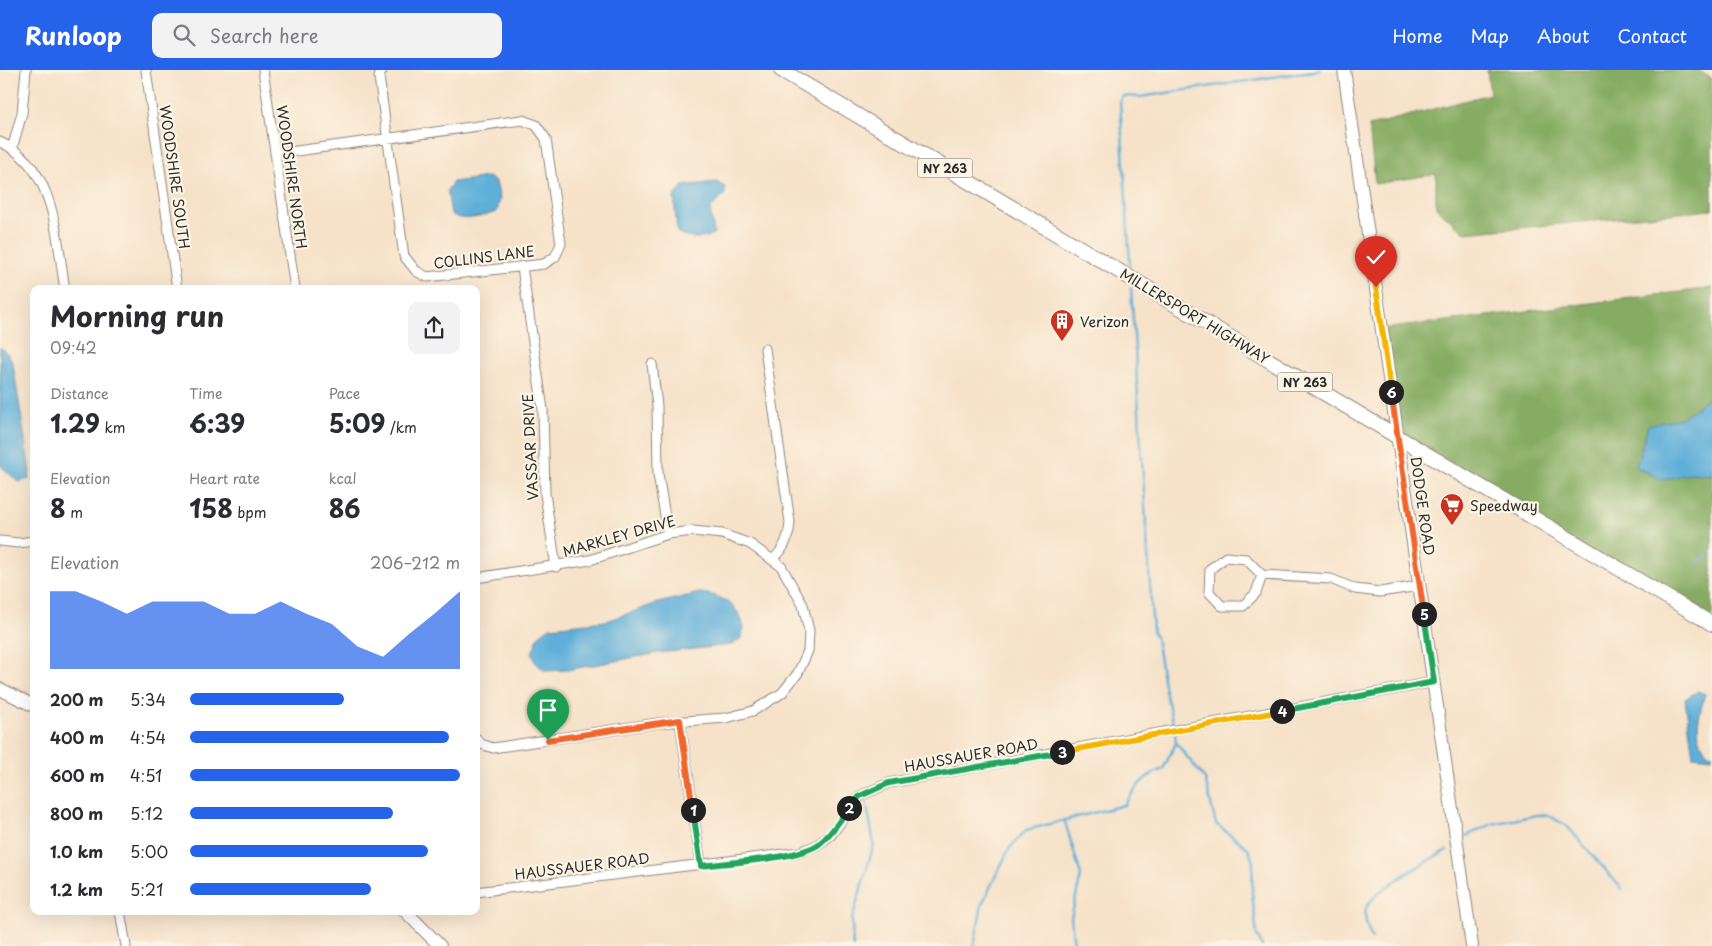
<!DOCTYPE html>
<html lang="en">
<head>
<meta charset="utf-8">
<style>
	:root { --surface:#fff; --page:#f2f2f3; --text:#2b2b33; --muted:#7c7c81; --accent:#2563eb }
	body { margin:0; font-family:"Playpen Sans",sans-serif; background:var(--page); color:var(--text); height:100vh; display:flex; flex-direction:column; font-size:19px; white-space:nowrap }
	* { box-sizing:border-box; margin:0 }
	p { font-size:16px; color:var(--muted) }
	.icon { flex:none; width:28px; height:28px; fill:none; stroke:currentColor; stroke-width:2; stroke-linecap:round; stroke-linejoin:round }
	.map { position:relative; flex:1; overflow:hidden }
	.sheet { position:absolute; left:30px; top:215px; width:450px; height:630px; display:flex; flex-direction:column; background:var(--surface); border-radius:10px; box-shadow:0 5px 20px #0002 }
	.sheet>* { flex:none }
	.pin { position:absolute; display:grid; place-items:center; width:42px; height:42px; color:#fff; margin:-51px -21px; border-radius:50% 50% 50% 0; rotate:-45deg; box-shadow:0 0 5px #0007 }
	.pin .icon { rotate:45deg }
	.km { position:absolute; width:25px; height:25px; margin:-12px; border-radius:50%; background:#222; color:#fff; font-size:14px; line-height:25px; text-align:center }
	.round { display:grid; place-items:center; flex:none; width:52px; height:52px; border-radius:10px; background:var(--page) }
	.summary { display:flex; align-items:center; justify-content:space-between; height:85px; padding:0 20px }
	h1 { font-size:28px; font-weight:700; line-height:38px }
	.metrics { display:grid; grid-template-columns:repeat(3,1fr); gap:8px; height:85px; padding:5px 20px }
	.metrics div { display:grid; align-content:center }
	.metrics b { font-size:25px; font-weight:700 }
	.metrics small { font-size:14px; font-weight:400 }
	.metrics p { font-size:14px }
	.chart { height:140px; padding:10px 20px }
	.chart p { display:flex; justify-content:space-between }
	.chart svg { width:100%; height:90px; margin-top:5px; fill:var(--accent); opacity:.7 }
	ul { padding:0 20px; list-style:none; font-size:16px }
	li { display:grid; grid-template-columns:80px 60px 1fr; align-items:center; height:38px }
	li i { height:12px; border-radius:6px; background:var(--accent) }
	header { display:flex; align-items:center; gap:30px; box-sizing:border-box; height:70px; padding:0 25px; background:var(--accent); color:#fff }
	header strong { font-size:24px }
	nav { display:flex; gap:28px; margin-inline-start:auto; font-size:18px }
	.search { width:350px; height:45px; background:var(--page); display:flex; align-items:center; gap:12px; box-sizing:border-box; padding:0 18px; border-radius:10px; color:var(--muted); font-size:19px }
	.map>svg:first-child { display:block }
	.forest { fill:#85ac62; stroke:#586c46 }
	.water { fill:#5eafd9; stroke:#446d82 }
	.lines { fill:none; stroke-linecap:round; stroke-linejoin:round }
	.stream { stroke:#5eafd9; stroke-width:2.5 }
	.street-casing { stroke:#90867a; stroke-width:11 }
	.secondary-casing { stroke:#90867a; stroke-width:14 }
	.primary-casing { stroke:#90867a; stroke-width:16 }
	.street { stroke:#fff; stroke-width:9 }
	.secondary { stroke:#fff; stroke-width:12 }
	.primary { stroke:#fff; stroke-width:14 }
	.split-1-casing { stroke:#fff; stroke-width:10 }
	.split-2-casing { stroke:#fff; stroke-width:10 }
	.split-3-casing { stroke:#fff; stroke-width:10 }
	.split-4-casing { stroke:#fff; stroke-width:10 }
	.split-5-casing { stroke:#fff; stroke-width:10 }
	.split-6-casing { stroke:#fff; stroke-width:10 }
	.split-7-casing { stroke:#fff; stroke-width:10 }
	.split-1 { stroke:#f0652b; stroke-width:6 }
	.split-2 { stroke:#22a559; stroke-width:6 }
	.split-3 { stroke:#22a559; stroke-width:6 }
	.split-4 { stroke:#f5b400; stroke-width:6 }
	.split-5 { stroke:#22a559; stroke-width:6 }
	.split-6 { stroke:#f0652b; stroke-width:6 }
	.split-7 { stroke:#f5b400; stroke-width:6 }
	.labels { text-anchor:middle; dominant-baseline:central; stroke-width:4.5; stroke-linejoin:round; paint-order:stroke }
	.shield { fill:#fcf5e5; stroke:#6a6863; stroke-width:1 }
	.shield-label { font-size:12px; font-weight:bold; fill:#2b2b2b }
	.street-label { font-size:14px; fill:#2b2b2b; stroke:#fcf5e5 }
	.poi-label { font-size:14px; fill:#2b2b2b; stroke:#fcf5e5; text-anchor:start }
</style>
</head>
<body>
<header>
<strong>Runloop</strong>
<div class="search"><svg class="icon" aria-label="search" viewBox="0 0 24 24"><circle cx="10" cy="10" r="6"/><path d="M15 15l6 6"/></svg>Search here</div>
<nav><a>Home</a><a>Map</a><a>About</a><a>Contact</a></nav>
</header>
<div class="map">
<svg width="1712" height="876" viewBox="0 0 1712 876">
	<rect width="100%" height="100%" fill="#fcf5e5"/>
	<filter id="ink" filterUnits="userSpaceOnUse"><feTurbulence type="fractalNoise" baseFrequency=".02" numOctaves="2"/><feDisplacementMap in="SourceGraphic" scale="10" xChannelSelector="R" yChannelSelector="G"/><feConvolveMatrix kernelMatrix="1 2 1 2 8 2 1 2 1" color-interpolation-filters="sRGB"/></filter>
	<filter id="wash" filterUnits="userSpaceOnUse"><feTurbulence type="fractalNoise" baseFrequency=".0096" numOctaves="4" result="noise"/><feDisplacementMap in="SourceGraphic" scale="20" xChannelSelector="R" yChannelSelector="G"/><feGaussianBlur stdDeviation="1.12" result="paint"/><feColorMatrix in="noise" values="0 0 0 0 0 0 0 0 0 0 0 0 0 0 0 0 0 1.4 0 .05"/><feComposite in="paint" operator="in"/></filter>
	<g filter="url(#wash)">
		<rect width="100%" height="100%" fill="#f6e2c9"/>
		<path class="forest" d="M 1487,0 L 1698,0 L 1712,9 L 1712,140 L 1465,163 L 1436,138 L 1436,104 L 1375,114 L 1369,56 L 1490,24 Z
			M 1712,218 L 1712,554 L 1398,368 L 1382,259 Z"/>
		<path class="water" d="M 488,107 L 496,112 L 500,129 L 497,142 C 483,146 463,153 451,144 L 447,120 L 453,112 Z
			M 716,112 L 725,117 L 725,124 L 710,139 L 714,163 C 704,171 686,169 677,162 L 674,127 L 683,116 Z
			M 0,277 L 8,284 L 13,294 L 30,401 L 29,409 L 18,412 L 0,395 Z
			M 1712,326 L 1712,405 L 1692,403 L 1663,410 L 1636,397 L 1648,355 L 1681,348 Z
			M 699,523 C 722,525 740,535 744,559 L 741,568 L 732,575 L 658,583 L 567,600 L 545,601 L 535,592 L 532,583 L 539,565 L 550,557 L 606,551 L 658,533 Z
			M 1698,621 L 1705,624 C 1699,648 1692,663 1708,684 L 1712,683 L 1712,688 L 1693,686 L 1685,629 Z"/>
		<g class="lines">
			<path class="stream" d="M 1130,194 L 1120,31 L 1122,26 L 1140,27 L 1320,0
				M 1131,218 L 1153,562 L 1156,567 L 1165,621 L 1174,657
				M 1698,491 L 1712,484
				M 1176,673 L 1205,709 L 1216,754 L 1248,778 L 1253,792 L 1252,823 L 1257,865 L 1262,876
				M 1065,752 L 1081,805 L 1071,848 L 1074,876
				M 1466,766 L 1492,754 L 1537,745 L 1548,745 L 1567,756 L 1622,819
				M 1372,869 C 1369,860 1363,849 1366,839 C 1371,821 1429,791 1447,780
				M 853,876 L 852,849 L 874,774 L 866,731
				M 974,876 L 982,834 L 1009,779 L 1026,760 L 1124,735 C 1137,717 1141,707 1163,699 L 1176,673 L 1175,663"/>
		</g>
	</g>
	<g filter="url(#ink)">
		<g class="lines">
			<g class="street-casing">
				<path id="street" d="M 146,0 L 177,219
					M 263,0 L 295,219
					M 0,72 C 56,97 56,167 65,219
					M 12,79 L 22,43 L 26,0
					M 275,84 L 522,50 L 536,55 L 546,69 L 561,174 L 555,187 L 544,194 L 427,207 L 416,201 L 404,186 L 379,7 L 382,0
					M 522,197 L 543,340 L 545,424 L 556,497
					M 765,279 L 790,452 C 789,467 784,480 773,489
					M 652,294 L 657,336 L 658,404 L 668,464
					M 0,471 L 18,473 L 34,471
					M 1262,505 L 1256,523 L 1243,536 L 1222,536 L 1209,522 L 1210,499 L 1226,487 L 1246,489 L 1262,505 L 1331,509 L 1355,519 L 1380,522 L 1419,516
					M 476,508 L 590,490 L 668,464 L 693,461 L 722,464 L 750,474 L 781,496 L 803,535 L 809,561 L 808,581 L 798,603 L 782,623 L 753,641 L 726,648 L 658,653 L 493,678 L 481,674 L 476,668
					M 680,651 L 701,795
					M 476,822 L 800,782 L 817,775 L 831,765 L 860,726 L 889,713 L 1434,612
					M 120,841 L 126,876"/>
			</g>
			<g class="secondary-casing">
				<path id="secondary" d="M 1344,0 L 1472,876
					M 0,619 L 34,636
					M 405,841 L 440,876"/>
			</g>
			<g class="primary-casing">
				<path id="primary" d="M 781,0 L 1712,554"/>
			</g>
			<use href="#street" class="street"/>
			<use href="#secondary" class="secondary"/>
			<use href="#primary" class="primary"/>
		</g>
	</g>
	<g class="lines" filter="url(#ink)">
		<g class="split-1-casing">
			<path id="split-1" d="M 548,670 L 680,650 L 693,740"/>
		</g>
		<g class="split-2-casing">
			<path id="split-2" d="M 693,740 L 701,796 C 729,792 799,789 819,774 C 832,764 839,751 849,738"/>
		</g>
		<g class="split-3-casing">
			<path id="split-3" d="M 849,738 L 860,726 L 889,713 L 1062,682"/>
		</g>
		<g class="split-4-casing">
			<path id="split-4" d="M 1062,682 L 1282,641"/>
		</g>
		<g class="split-5-casing">
			<path id="split-5" d="M 1282,641 L 1434,612 L 1424,544"/>
		</g>
		<g class="split-6-casing">
			<path id="split-6" d="M 1391,322 L 1424,544"/>
		</g>
		<g class="split-7-casing">
			<path id="split-7" d="M 1376,217 L 1391,322"/>
		</g>
		<use href="#split-1" class="split-1"/>
		<use href="#split-2" class="split-2"/>
		<use href="#split-3" class="split-3"/>
		<use href="#split-4" class="split-4"/>
		<use href="#split-5" class="split-5"/>
		<use href="#split-6" class="split-6"/>
		<use href="#split-7" class="split-7"/>
	</g>
	<defs>
		<g id="building-pin" transform="scale(1.25)"><path d="M0 17L-7.5 6A9.5 9.5 0 1 1 7.5 6Z" fill="#c8321e" stroke="#fcf5e5"/><path d="M-4-6H4V6H1V3H-1V6H-4ZM-2.5-4.3h1.7v1.8h-1.7ZM.8-4.3h1.7v1.8H.8ZM-2.5-1h1.7V.8h-1.7ZM.8-1h1.7V.8H.8Z" fill="#fff"/></g>
		<g id="supermarket-pin" transform="scale(1.25)"><path d="M0 17L-7.5 6A9.5 9.5 0 1 1 7.5 6Z" fill="#c8321e" stroke="#fcf5e5"/><path d="M-6-5.5h2.5l.6 2H6L4.5 2H-2.5L-4.4-4H-6ZM-1.5 3.2a1.3 1.3 0 1 0 .1 0ZM3 3.2a1.3 1.3 0 1 0 .1 0Z" fill="#fff"/></g>
	</defs>
	<g fill-rule="evenodd">
		<use href="#building-pin" x="1062" y="251"/>
		<use href="#supermarket-pin" x="1452" y="435"/>
	</g>
	<g class="labels">
		<g class="shield">
			<rect x="917.5" y="88.5" width="55" height="19" rx="4"/>
			<rect x="1277.5" y="302.5" width="55" height="19" rx="4"/>
		</g>
		<g class="shield-label">
			<text x="945" y="98">NY 263</text>
			<text x="1305" y="312">NY 263</text>
		</g>
		<g class="street-label">
			<text transform="translate(175 107) rotate(82)">WOODSHIRE SOUTH</text>
			<text transform="translate(292 107) rotate(82)">WOODSHIRE NORTH</text>
			<text transform="translate(484 187) rotate(-7)">COLLINS LANE</text>
			<text transform="translate(1195 246) rotate(31)">MILLERSPORT HIGHWAY</text>
			<text transform="translate(530 377) rotate(-93)">VASSAR DRIVE</text>
			<text transform="translate(1423 436) rotate(82)">DODGE ROAD</text>
			<text transform="translate(619 466) rotate(-16)">MARKLEY DRIVE</text>
			<text transform="translate(971 685) rotate(-10)">HAUSSAUER ROAD</text>
			<text transform="translate(582 796) rotate(-7)">HAUSSAUER ROAD</text>
		</g>
		<g class="poi-label">
			<text x="1080" y="251">Verizon</text>
			<text x="1470" y="435">Speedway</text>
		</g>
	</g>
</svg>
<div class="pin" style="left:548px;top:670px;background:#1e9e55"><svg class="icon" aria-label="arrive" viewBox="0 0 24 24"><path d="M6 21V4h12l-3 4 3 4H6"/></svg></div>
<div class="pin" style="left:1376px;top:217px;background:#d93025"><svg class="icon" aria-label="check" viewBox="0 0 24 24"><path d="M5 12l5 5 9-10"/></svg></div>
<b class="km" style="left:693px;top:740px">1</b>
<b class="km" style="left:849px;top:738px">2</b>
<b class="km" style="left:1062px;top:682px">3</b>
<b class="km" style="left:1282px;top:641px">4</b>
<b class="km" style="left:1424px;top:544px">5</b>
<b class="km" style="left:1391px;top:322px">6</b>
<section class="sheet">
<div class="summary"><div><h1>Morning run</h1><p>09:42</p></div><a class="round"><svg class="icon" aria-label="share" viewBox="0 0 24 24"><path d="M12 15V3M7 8l5-5 5 5M5 13v7h14v-7"/></svg></a></div>
<div class="metrics">
<div><p>Distance</p><b>1.29<small> km</small></b></div>
<div><p>Time</p><b>6:39</b></div>
<div><p>Pace</p><b>5:09<small> /km</small></b></div>
</div>
<div class="metrics">
<div><p>Elevation</p><b>8<small> m</small></b></div>
<div><p>Heart rate</p><b>158<small> bpm</small></b></div>
<div><p>kcal</p><b>86</b></div>
</div>
<div class="chart"><p><span>Elevation</span>206–212 m</p>
<svg viewBox="0 0 160 44" preserveAspectRatio="none"><path d="M0 44V6L10 6L20 11L30 17L40 11L50 11L60 11L70 17L80 17L90 11L100 17L110 22L120 33L130 38L140 27L150 17L160 6V44z"/></svg>
</div>
<ul>
<li><b>200 m</b>5:34<i style="width:57%"></i></li>
<li><b>400 m</b>4:54<i style="width:96%"></i></li>
<li><b>600 m</b>4:51<i style="width:100%"></i></li>
<li><b>800 m</b>5:12<i style="width:75%"></i></li>
<li><b>1.0 km</b>5:00<i style="width:88%"></i></li>
<li><b>1.2 km</b>5:21<i style="width:67%"></i></li>
</ul>
</section>
</div>
</body>
</html>
